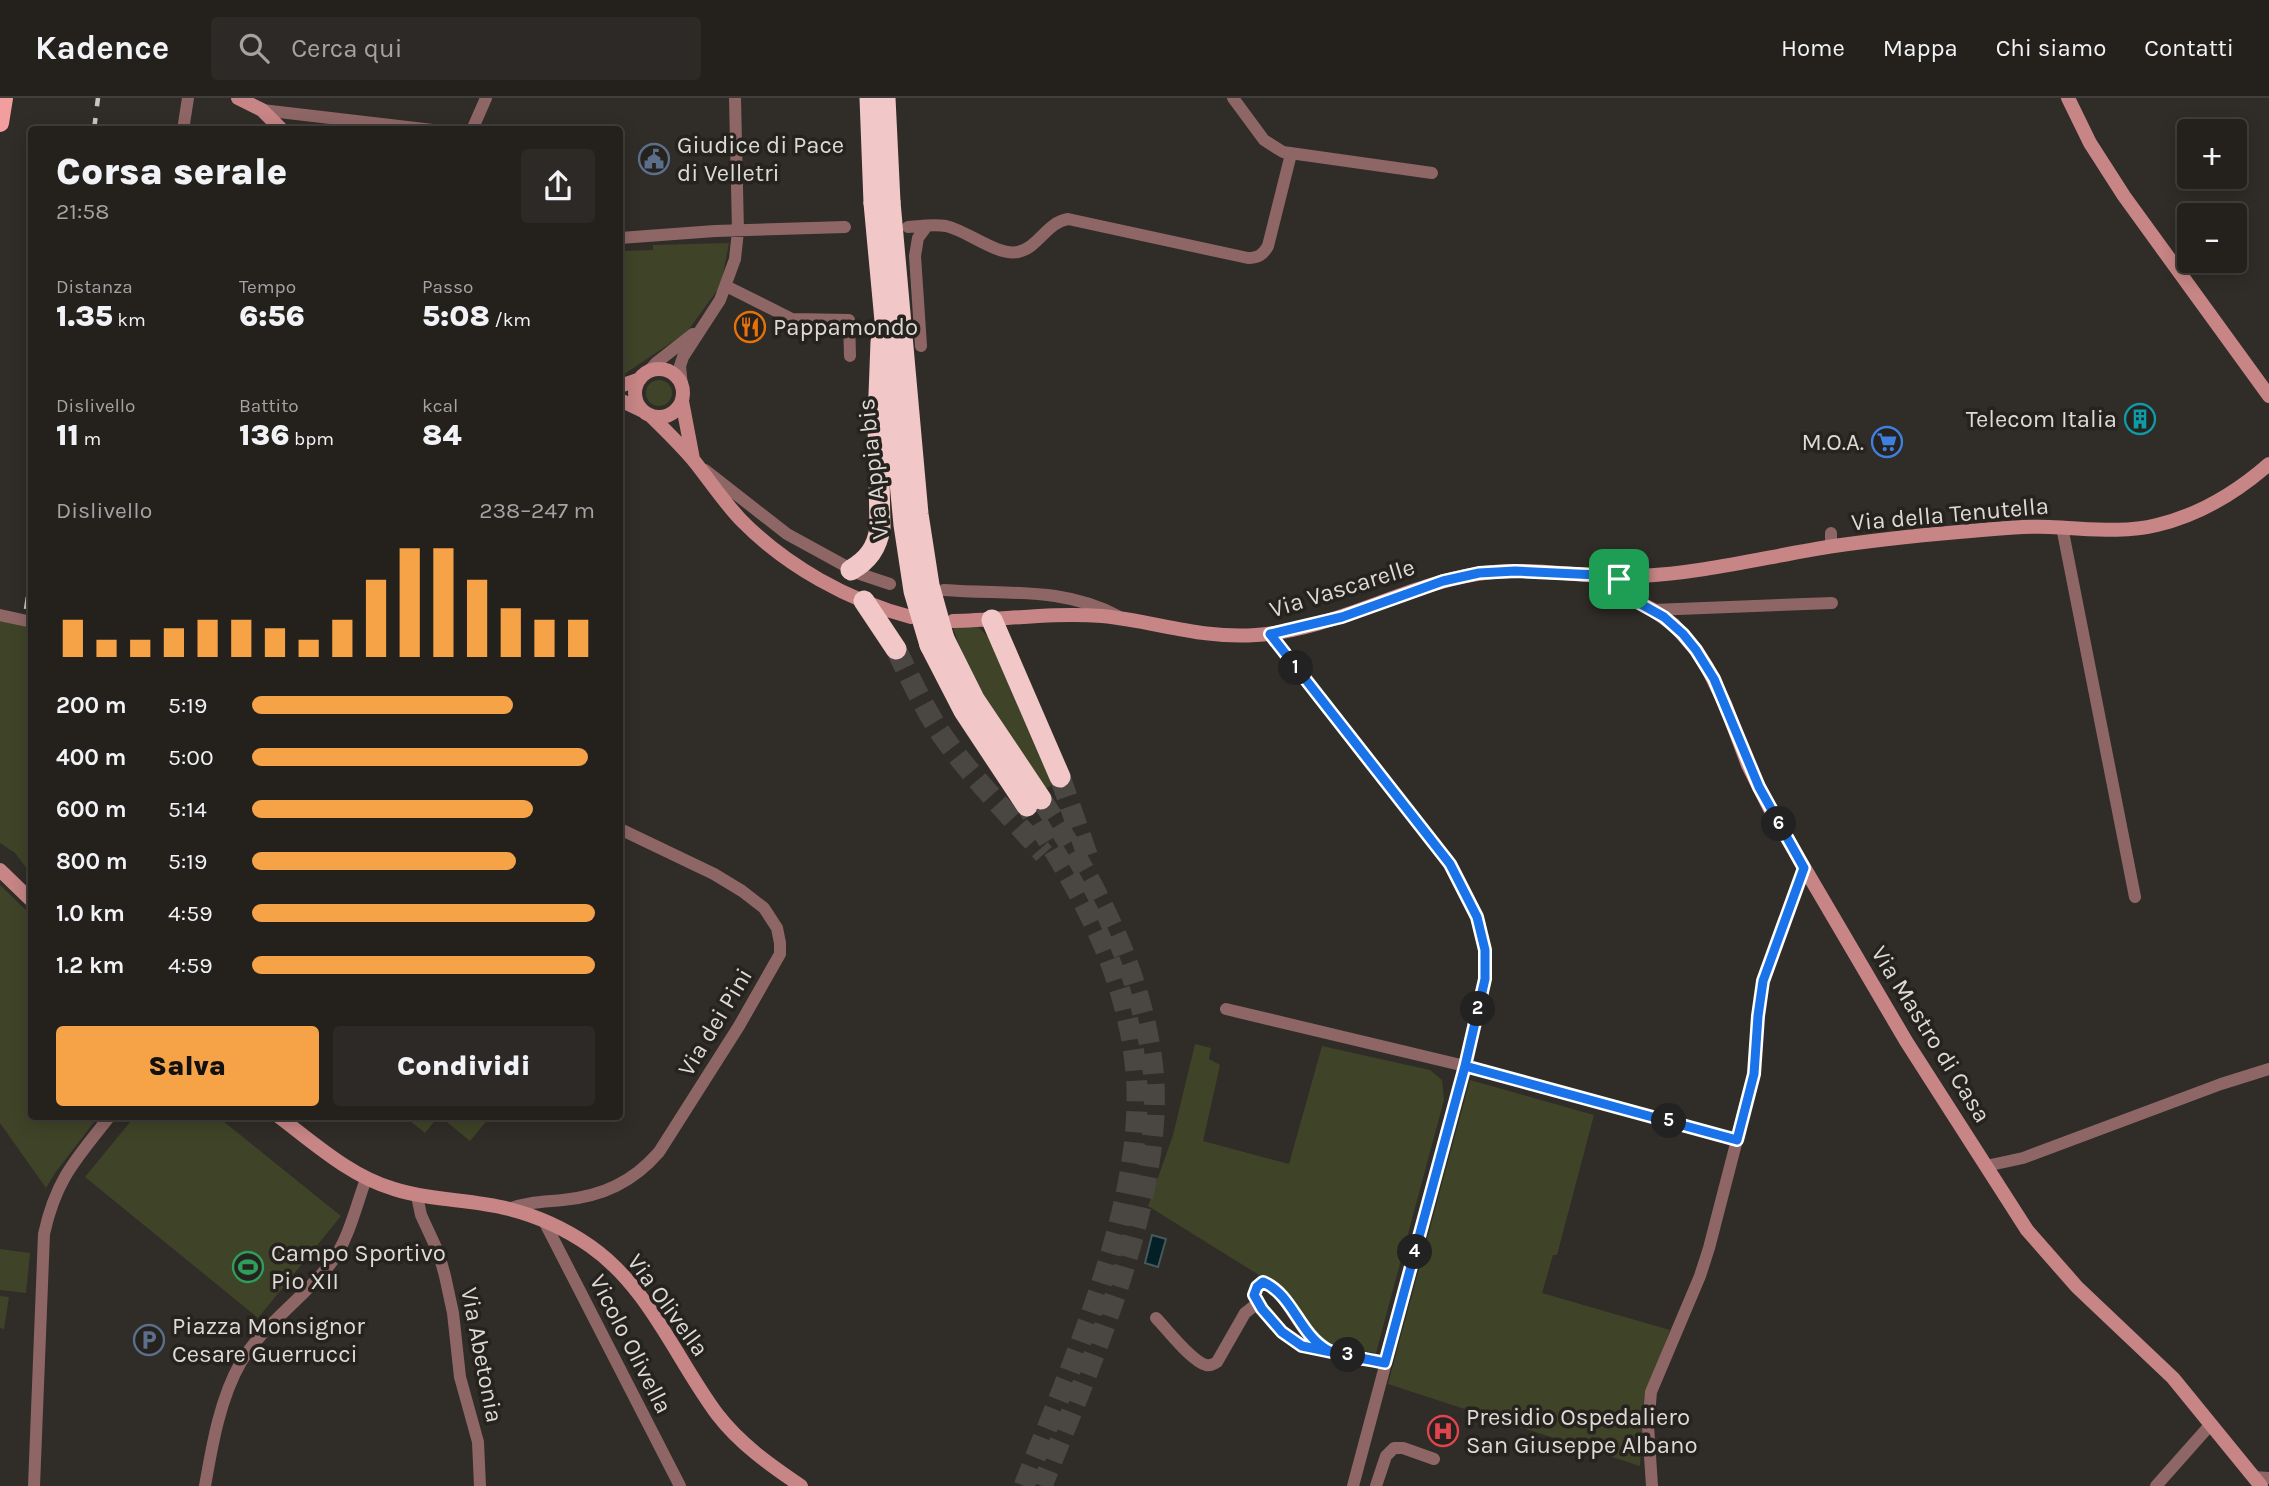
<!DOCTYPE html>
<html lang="it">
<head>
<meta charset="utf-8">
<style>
	:root { --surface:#24211d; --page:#2c2926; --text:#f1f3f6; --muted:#a3a3a4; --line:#413e3b; --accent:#f6a246 }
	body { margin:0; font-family:Karla,sans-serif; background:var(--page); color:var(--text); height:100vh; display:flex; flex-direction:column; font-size:26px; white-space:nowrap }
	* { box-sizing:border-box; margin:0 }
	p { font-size:23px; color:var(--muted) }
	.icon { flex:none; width:38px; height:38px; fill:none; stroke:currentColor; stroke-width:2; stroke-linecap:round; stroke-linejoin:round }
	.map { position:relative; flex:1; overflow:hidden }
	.sheet { position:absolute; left:28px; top:28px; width:595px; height:994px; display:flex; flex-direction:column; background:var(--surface); border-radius:7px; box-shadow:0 4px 18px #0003,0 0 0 2px var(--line) }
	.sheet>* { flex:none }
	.fabs { position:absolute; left:2177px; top:21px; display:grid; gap:14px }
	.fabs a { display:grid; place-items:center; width:70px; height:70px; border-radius:7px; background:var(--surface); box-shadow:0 4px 18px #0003,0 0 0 2px var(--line); font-size:35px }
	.pin { position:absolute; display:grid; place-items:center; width:60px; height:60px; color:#fff; margin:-30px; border-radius:14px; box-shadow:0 4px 10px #0006 }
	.km { position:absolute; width:35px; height:35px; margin:-18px; border-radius:50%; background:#222; color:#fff; font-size:19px; line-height:35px; text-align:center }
	.round { display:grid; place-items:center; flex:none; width:74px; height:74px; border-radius:7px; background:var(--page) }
	.headline { display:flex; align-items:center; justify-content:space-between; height:119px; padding:0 28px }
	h1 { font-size:38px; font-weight:800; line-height:52px }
	.metrics { display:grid; grid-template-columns:repeat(3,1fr); gap:10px; height:119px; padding:7px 28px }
	.metrics div { display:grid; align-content:center }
	.metrics b { font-size:30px; font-weight:800 }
	.metrics small { font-size:19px; font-weight:400 }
	.metrics p { font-size:19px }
	.chart { height:196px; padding:14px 28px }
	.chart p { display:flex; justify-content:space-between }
	.chart svg { width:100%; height:126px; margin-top:7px; stroke:var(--accent); stroke-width:6 }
	.cta { display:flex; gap:14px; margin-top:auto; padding:14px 28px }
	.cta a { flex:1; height:80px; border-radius:7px; background:var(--accent); color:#111; font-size:28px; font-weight:800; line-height:80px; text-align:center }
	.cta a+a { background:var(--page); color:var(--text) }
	ul { padding:0 28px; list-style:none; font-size:23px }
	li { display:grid; grid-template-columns:112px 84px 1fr; align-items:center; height:52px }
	li i { height:18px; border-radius:9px; background:var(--accent) }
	header { display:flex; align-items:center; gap:42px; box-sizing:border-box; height:98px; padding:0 35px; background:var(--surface); border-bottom:2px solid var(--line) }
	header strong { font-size:33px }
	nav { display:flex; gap:38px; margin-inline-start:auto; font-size:24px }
	.search { width:490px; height:63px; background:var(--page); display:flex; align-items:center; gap:18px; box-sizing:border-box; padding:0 24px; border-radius:7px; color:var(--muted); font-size:26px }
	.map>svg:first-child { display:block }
	.green { fill:#3f4428 }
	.water { fill:#042027; stroke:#45585c; stroke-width:2 }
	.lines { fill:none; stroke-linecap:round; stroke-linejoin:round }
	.highway-tunnel { stroke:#4a4641; stroke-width:21; stroke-dasharray:21 10; stroke-linecap:butt }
	.street { stroke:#8f6666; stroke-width:12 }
	.secondary { stroke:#c78585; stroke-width:14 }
	.primary { stroke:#f29d9e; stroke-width:18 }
	.highway { stroke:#f1c7c7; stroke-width:21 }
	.rail { stroke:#c8c5c2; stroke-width:4.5; stroke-dasharray:12 12; stroke-linecap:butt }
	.highway-bridge { stroke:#f1c7c7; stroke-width:21 }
	.route-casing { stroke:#fff; stroke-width:14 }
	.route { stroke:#1a73e8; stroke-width:9 }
	.labels { text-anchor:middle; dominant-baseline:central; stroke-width:7; stroke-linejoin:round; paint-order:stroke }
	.poi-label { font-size:24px; fill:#dcd9d6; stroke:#26221d; text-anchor:start }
	.street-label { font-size:24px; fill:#dcd9d6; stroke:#26221d }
</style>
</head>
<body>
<header>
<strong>Kadence</strong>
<div class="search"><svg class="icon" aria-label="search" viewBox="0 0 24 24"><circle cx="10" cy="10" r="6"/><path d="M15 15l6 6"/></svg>Cerca qui</div>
<nav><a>Home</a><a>Mappa</a><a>Chi siamo</a><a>Contatti</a></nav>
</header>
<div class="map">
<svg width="2269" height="1388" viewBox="0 0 2269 1388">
	<rect width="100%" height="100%" fill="#302c27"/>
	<path class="green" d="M 729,145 L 721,187 L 687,234 L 620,279 L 620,153 L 653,152 L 653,147 Z
		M646 295a13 13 0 1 1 26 0a13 13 0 1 1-26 0Z
		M 0,522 L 31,530 L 31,776 L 15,755 L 0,745 Z
		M 952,527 L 978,529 L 995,546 L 1010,590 L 1052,687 L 1045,691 C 1009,640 972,588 952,527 Z
		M 0,787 L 31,817 L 32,1018 L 98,1019 L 55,1075 L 46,1090 L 0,1025 Z
		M 1195,946 L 1211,950 L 1209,961 L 1220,967 L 1203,1043 L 1289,1066 L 1322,948 L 1430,972 L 1442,982 L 1444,1002 L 1376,1255 L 1336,1249 L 1320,1242 L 1267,1182 L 1148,1108 L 1173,1037 Z
		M 1470,982 L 1594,1017 L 1557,1157 L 1553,1157 L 1542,1195 L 1670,1232 L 1644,1300 L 1640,1368 L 1388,1286 Z
		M 135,1018 L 218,1019 L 341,1118 L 258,1220 L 85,1079 Z
		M 443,1018 L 490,1018 L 490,1019 L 470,1043 L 442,1020 Z
		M 405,1019 L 438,1019 L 425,1035 Z
		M 0,1151 L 30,1155 L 26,1195 L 0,1192 Z
		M 0,1198 L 9,1199 L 4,1231 L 0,1230 Z"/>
	<path class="water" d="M 1152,1137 L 1166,1141 L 1158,1169 L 1145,1165 Z"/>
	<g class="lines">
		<path class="highway-tunnel" d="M 896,551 C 910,580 924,610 942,637 C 972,680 1010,717 1044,756
			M 1060,679 L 1090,765
			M 1041,701 C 1092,780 1137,862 1151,956 C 1172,1087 1090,1266 1042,1388
			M 1024,1388 C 1070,1270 1140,1119 1137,992 C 1136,955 1128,917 1117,883 C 1097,821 1061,763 1027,708"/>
		<path class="street" d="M 1233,0 L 1264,42 L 1283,54 L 1432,75
			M 262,12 L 433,32
			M 183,32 L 188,0
			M 472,32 L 486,0
			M 908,129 C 920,128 934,126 946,128 C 968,133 997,158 1018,154 C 1038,150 1047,124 1068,121 L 1248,160 C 1258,160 1263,157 1268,148 L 1291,56
			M 620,140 L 715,133 L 845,129
			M 726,188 L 792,221 L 849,222 L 850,258
			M 921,248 L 915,158 L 918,140 L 927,128
			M 646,276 L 656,265 L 693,236
			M 682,288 L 680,268 L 683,259 L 720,202 L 735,161 L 738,133 L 735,0
			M 705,372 L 787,436 L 860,476 L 890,486
			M 2062,429 L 2135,799
			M 1831,435 L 1831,449
			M 944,492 C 1007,497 1060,488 1118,518
			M 1653,512 L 1832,505
			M 0,517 L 32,524
			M 1270,536 L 1450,766 L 1477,819 L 1485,852 L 1486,872 L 1483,892 L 1465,968 L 1353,1388
			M 1226,911 L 1465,968 L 1737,1042
			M 1986,1068 L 2023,1060 L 2221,986 L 2269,971
			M 417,1098 L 421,1117 L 439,1156 L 445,1178 L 453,1215 L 460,1279 L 478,1344 L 480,1388
			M 508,1111 C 527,1104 543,1104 563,1102 C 603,1098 633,1084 659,1054 L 739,928 L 780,856 L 780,845 L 777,830 L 764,810 L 742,793 L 714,776 L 620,731
			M 544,1123 L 680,1388
			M 1156,1220 C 1167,1231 1191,1263 1206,1267 C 1211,1268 1213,1266 1217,1264 L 1245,1215 L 1258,1205
			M 1327,1252 C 1320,1246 1312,1241 1306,1234 C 1293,1218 1283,1192 1263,1184 L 1257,1189 L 1254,1197 L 1262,1211 L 1282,1234 L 1302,1248 L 1385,1265
			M 2254,1379 L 2269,1380
			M 34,1388 L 44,1136 C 56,1081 76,1061 110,1018
			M 205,1388 C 212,1348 220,1300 241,1264 C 264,1226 304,1200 331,1165 C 349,1141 356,1108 366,1081
			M 1376,1388 L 1386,1358 L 1394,1350 L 1403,1350 L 1434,1361
			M 1652,1388 L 1648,1328 L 1651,1294 L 1700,1178 L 1709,1150 L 1754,976 L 1758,918 L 1763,883 L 1804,770
			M 2156,1388 L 2211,1326"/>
		<path class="secondary" d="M 238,0 L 262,12 L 282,32
			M 2068,0 L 2090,45 L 2124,98 L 2269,298
			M635 295a24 24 0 1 1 48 0a24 24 0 1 1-48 0Z
			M 620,288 L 640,281
			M 620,302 L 643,313
			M 682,303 L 693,361
			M 650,317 C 665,332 681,347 695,364 C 710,383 724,404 741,422 C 786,468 849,503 911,519
			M 1619,478 L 1619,488 L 1623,496 L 1653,512 L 1674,527 L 1696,552 L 1707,569 L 1725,606 L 1748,667 L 1771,713 L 1906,943 L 2027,1132 L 2077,1189 L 2173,1280 L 2261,1388
			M 953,523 C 1002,522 1053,514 1102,518 C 1155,523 1200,541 1256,537 C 1334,532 1401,488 1477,476 C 1531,467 1586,481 1640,478 C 1705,475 1769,458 1834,448 C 1883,441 1932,436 1982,432 C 2004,430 2027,428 2049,429 C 2086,430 2121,436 2157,427 C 2199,417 2237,394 2269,366
			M 0,772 L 32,803
			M 278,1018 C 315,1046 350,1078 394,1091 C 431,1103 471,1101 509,1111 C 537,1118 567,1132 590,1148 C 649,1189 676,1261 717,1316 C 740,1346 770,1367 801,1388"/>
		<path class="primary" d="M 0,25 L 4,0"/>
		<path class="highway" d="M 870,0 L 874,105
			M 885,0 L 890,104
			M 851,472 C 868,462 877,450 880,430 L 878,323 L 881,244
			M 864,503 L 896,551
			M 992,522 L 1060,679
			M 944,541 L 974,601 L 1041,701
			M 930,547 L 964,613 L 1027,708"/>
		<path class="rail" d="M 94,32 L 98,0
			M 26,511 L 32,473"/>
		<path class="highway-bridge" d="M 890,104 L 918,416 L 929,487 L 944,541
			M 874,105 L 904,427 L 914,493 L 930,547"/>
	</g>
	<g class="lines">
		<g class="route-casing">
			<path id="route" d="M 1619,481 L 1619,478 L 1515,473 L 1479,475 L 1443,483 L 1342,519 L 1270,536 L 1450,766 L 1477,819 L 1485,852 L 1485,881 L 1465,968 L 1385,1265 L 1302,1248 L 1282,1234 L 1262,1211 L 1254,1197 L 1257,1189 L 1263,1184 C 1292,1196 1299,1235 1326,1251 C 1340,1259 1369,1261 1385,1265 L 1465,968 L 1737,1042 L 1754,976 L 1758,918 L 1763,883 L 1804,770 L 1759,689 L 1714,581 L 1696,552 L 1683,536 L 1664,519 L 1623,496 L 1620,492 L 1619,481"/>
		</g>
		<use href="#route" class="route"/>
	</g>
	<defs>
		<g id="civic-ring" transform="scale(1.575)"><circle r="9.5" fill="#26221d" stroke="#5c6f8a" stroke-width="1.5"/><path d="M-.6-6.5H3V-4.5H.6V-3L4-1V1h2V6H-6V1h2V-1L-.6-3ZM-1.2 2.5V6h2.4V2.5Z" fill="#5c6f8a"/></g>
		<g id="restaurant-ring" transform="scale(1.575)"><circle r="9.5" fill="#26221d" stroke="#e8710a" stroke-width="1.5"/><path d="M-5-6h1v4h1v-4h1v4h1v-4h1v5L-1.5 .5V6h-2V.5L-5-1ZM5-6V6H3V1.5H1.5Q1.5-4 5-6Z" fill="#e8710a"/></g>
		<g id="building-ring" transform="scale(1.575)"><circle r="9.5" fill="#26221d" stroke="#0f9aa8" stroke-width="1.5"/><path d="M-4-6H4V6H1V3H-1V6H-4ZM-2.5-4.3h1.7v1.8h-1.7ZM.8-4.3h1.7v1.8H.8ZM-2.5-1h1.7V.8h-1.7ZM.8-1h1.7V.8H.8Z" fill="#0f9aa8"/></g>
		<g id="supermarket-ring" transform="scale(1.575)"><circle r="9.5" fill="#26221d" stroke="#3f7fe0" stroke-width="1.5"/><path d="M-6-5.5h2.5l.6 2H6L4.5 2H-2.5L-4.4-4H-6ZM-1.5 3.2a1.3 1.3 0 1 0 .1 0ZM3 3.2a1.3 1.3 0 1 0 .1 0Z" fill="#3f7fe0"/></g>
		<g id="stadium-ring" transform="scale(1.575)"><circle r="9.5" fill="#26221d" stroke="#2e9e5b" stroke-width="1.5"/><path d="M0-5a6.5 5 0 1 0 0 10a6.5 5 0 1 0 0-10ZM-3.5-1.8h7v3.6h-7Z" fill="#2e9e5b"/></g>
		<g id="parking-ring" transform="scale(1.575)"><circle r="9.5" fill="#26221d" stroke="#5c6f8a" stroke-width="1.5"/><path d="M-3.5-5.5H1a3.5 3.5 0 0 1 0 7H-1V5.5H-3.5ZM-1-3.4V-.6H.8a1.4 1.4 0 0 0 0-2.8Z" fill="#5c6f8a"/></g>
		<g id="hospital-ring" transform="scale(1.575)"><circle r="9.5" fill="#26221d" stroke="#e0444e" stroke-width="1.5"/><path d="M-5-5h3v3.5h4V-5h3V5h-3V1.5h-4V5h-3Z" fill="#e0444e"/></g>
	</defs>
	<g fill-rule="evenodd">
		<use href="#civic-ring" x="654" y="61"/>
		<use href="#restaurant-ring" x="750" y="229"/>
		<use href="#building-ring" x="2140" y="321"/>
		<use href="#supermarket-ring" x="1887" y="344"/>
		<use href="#stadium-ring" x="248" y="1169"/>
		<use href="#parking-ring" x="149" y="1242"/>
		<use href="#hospital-ring" x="1443" y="1333"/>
	</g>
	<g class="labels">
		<g class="poi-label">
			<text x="677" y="47">Giudice di Pace<tspan x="677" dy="28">di Velletri</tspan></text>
			<text x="773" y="229">Pappamondo</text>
			<text x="2117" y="321" text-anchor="end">Telecom Italia</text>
			<text x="1864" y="344" text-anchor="end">M.O.A.</text>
			<text x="271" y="1155">Campo Sportivo<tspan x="271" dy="28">Pio XII</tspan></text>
			<text x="172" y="1228">Piazza Monsignor<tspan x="172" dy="28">Cesare Guerrucci</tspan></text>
			<text x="1466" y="1319">Presidio Ospedaliero<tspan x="1466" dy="28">San Giuseppe Albano</tspan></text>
		</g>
		<g class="street-label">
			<text transform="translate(873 371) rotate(-96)">Via Appia bis</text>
			<text transform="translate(1950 416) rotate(-5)">Via della Tenutella</text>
			<text transform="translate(1342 490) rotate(-17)">Via Vascarelle</text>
			<text transform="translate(715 924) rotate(-59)">Via dei Pini</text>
			<text transform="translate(1931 936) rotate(58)">Via Mastro di Casa</text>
			<text transform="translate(668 1207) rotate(54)">Via Olivella</text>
			<text transform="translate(631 1246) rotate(63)">Vicolo Olivella</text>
			<text transform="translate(482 1257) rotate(79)">Via Abetonia</text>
		</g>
	</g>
</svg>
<div class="fabs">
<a>+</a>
<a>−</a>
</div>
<div class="pin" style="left:1619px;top:481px;background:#1e9e55"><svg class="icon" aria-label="arrive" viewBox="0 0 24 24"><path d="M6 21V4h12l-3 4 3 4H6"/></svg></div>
<b class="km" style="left:1296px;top:570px">1</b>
<b class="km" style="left:1478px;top:911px">2</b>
<b class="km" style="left:1348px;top:1257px">3</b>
<b class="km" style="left:1415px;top:1154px">4</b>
<b class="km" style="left:1669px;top:1023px">5</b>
<b class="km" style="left:1779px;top:726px">6</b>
<section class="sheet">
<div class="headline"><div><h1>Corsa serale</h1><p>21:58</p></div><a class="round"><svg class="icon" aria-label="share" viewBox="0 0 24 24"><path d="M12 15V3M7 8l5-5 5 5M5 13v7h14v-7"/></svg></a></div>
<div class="metrics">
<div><p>Distanza</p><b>1.35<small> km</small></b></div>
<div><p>Tempo</p><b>6:56</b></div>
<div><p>Passo</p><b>5:08<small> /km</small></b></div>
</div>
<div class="metrics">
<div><p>Dislivello</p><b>11<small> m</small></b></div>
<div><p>Battito</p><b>136<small> bpm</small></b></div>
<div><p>kcal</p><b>84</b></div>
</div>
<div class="chart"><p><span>Dislivello</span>238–247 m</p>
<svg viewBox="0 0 160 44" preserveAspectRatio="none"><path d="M5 44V31M15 44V38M25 44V38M35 44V34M45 44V31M55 44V31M65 44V34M75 44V38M85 44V31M95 44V17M105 44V6M115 44V6M125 44V17M135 44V27M145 44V31M155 44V31"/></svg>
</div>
<ul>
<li><b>200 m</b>5:19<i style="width:76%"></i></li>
<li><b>400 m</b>5:00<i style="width:98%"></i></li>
<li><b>600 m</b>5:14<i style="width:82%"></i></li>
<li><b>800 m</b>5:19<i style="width:77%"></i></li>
<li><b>1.0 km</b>4:59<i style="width:100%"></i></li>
<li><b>1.2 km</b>4:59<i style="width:100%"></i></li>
</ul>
<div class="cta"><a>Salva</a><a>Condividi</a></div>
</section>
</div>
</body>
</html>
